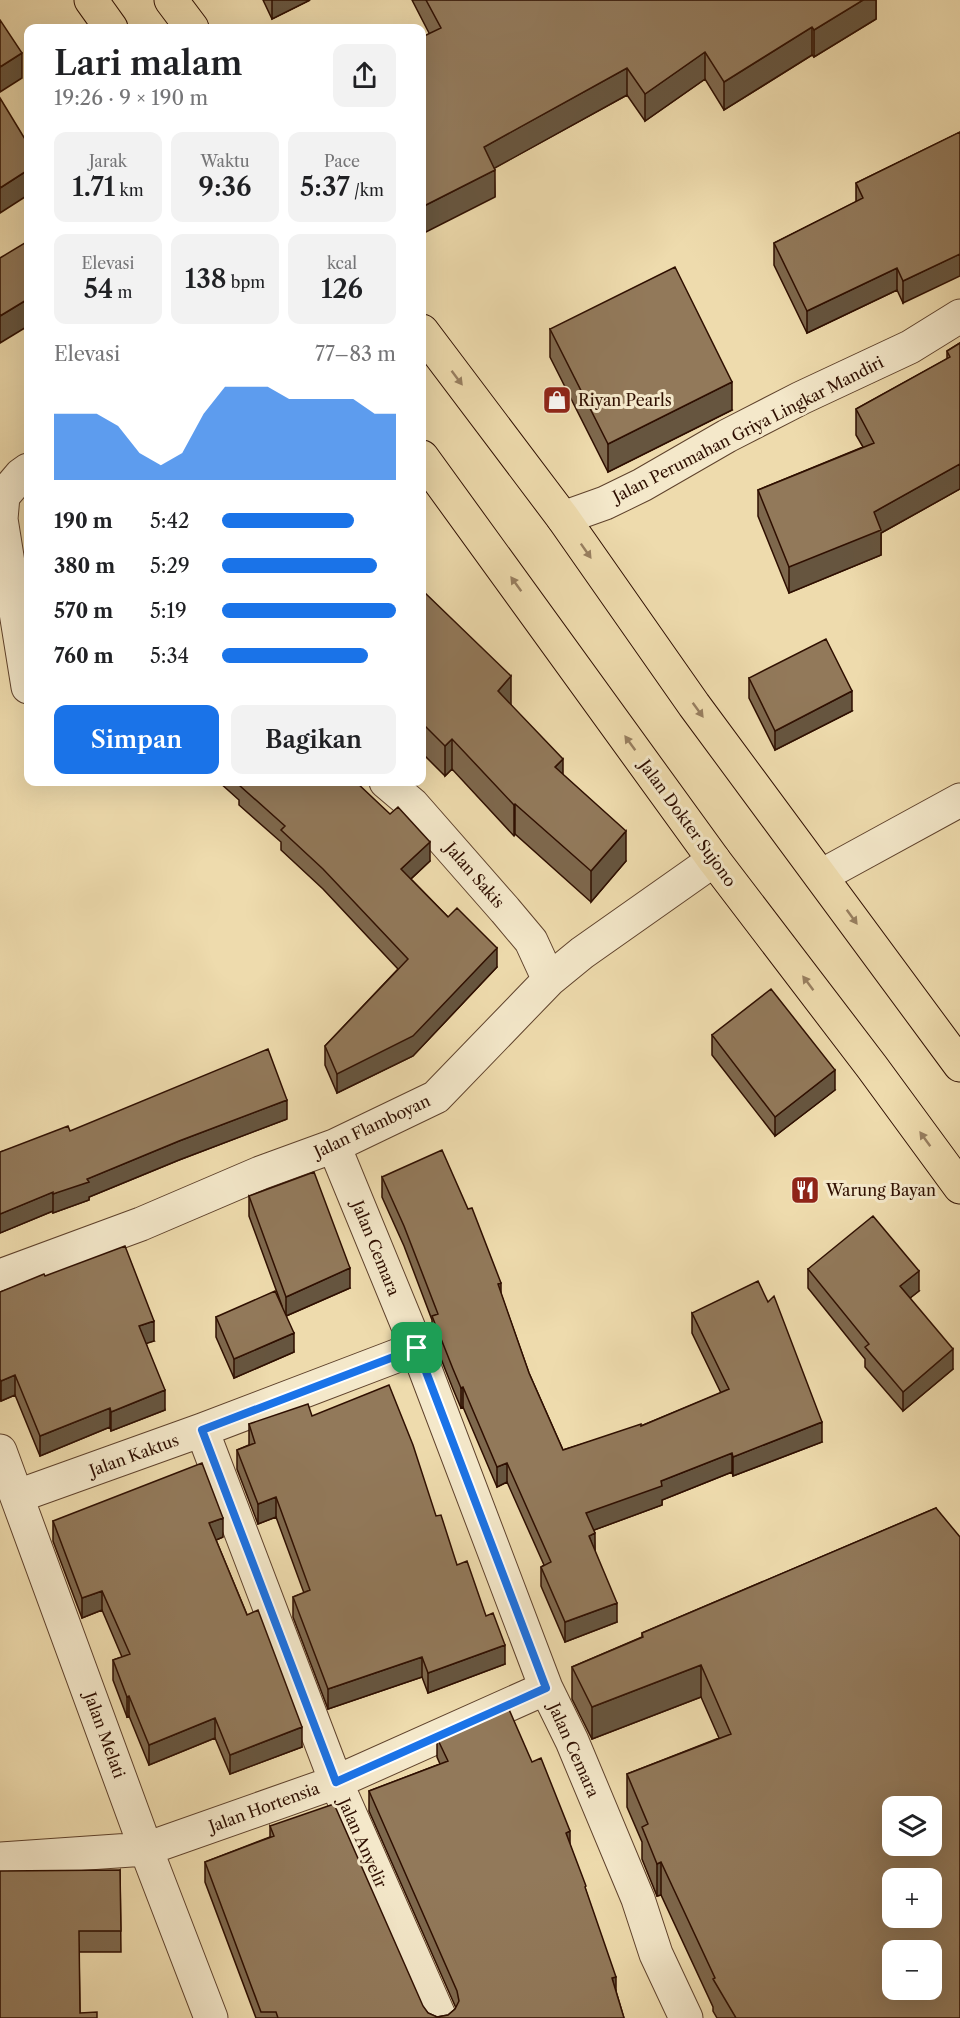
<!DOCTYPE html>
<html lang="id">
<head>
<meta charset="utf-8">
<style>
	:root { --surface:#fff; --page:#f2f2f2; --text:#202124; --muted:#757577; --accent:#1a73e8 }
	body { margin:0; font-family:"Libre Caslon Text",serif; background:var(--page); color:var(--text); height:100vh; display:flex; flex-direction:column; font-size:22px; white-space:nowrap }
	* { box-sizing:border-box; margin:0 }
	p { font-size:20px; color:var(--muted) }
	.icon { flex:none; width:33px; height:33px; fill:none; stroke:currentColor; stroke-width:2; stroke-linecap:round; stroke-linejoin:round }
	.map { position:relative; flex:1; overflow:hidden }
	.details { position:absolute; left:24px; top:24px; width:402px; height:762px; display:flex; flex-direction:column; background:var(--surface); border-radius:12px; box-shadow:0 6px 24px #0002 }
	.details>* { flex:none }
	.buttons { position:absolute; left:882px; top:1796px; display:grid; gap:12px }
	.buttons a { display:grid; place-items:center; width:60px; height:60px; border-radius:12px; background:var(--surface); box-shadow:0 6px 24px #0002; font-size:30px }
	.pin { position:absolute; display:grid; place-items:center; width:51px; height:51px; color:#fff; margin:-26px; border-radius:12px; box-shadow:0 3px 9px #0006 }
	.round { display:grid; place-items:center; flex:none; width:63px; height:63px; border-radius:12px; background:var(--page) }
	.head { display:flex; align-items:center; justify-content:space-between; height:102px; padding:0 30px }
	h1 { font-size:33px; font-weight:600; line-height:45px }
	.figures { display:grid; grid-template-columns:repeat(3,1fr); gap:9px; height:102px; padding:6px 30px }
	.figures div { display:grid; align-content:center; border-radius:12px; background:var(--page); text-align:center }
	.figures b { font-size:26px; font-weight:600 }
	.figures small { font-size:16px; font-weight:400 }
	.figures p { font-size:16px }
	.chart { height:168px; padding:12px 30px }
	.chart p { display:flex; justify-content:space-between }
	.chart svg { width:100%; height:108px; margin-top:6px; fill:var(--accent); opacity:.7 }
	.cta { display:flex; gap:12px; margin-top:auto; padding:12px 30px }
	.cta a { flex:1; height:69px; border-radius:12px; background:var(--accent); color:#fff; font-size:24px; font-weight:600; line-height:69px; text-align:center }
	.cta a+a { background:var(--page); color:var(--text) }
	ul { padding:0 30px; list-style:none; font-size:20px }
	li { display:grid; grid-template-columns:96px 72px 1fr; align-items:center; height:45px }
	li i { height:15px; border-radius:8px; background:var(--accent) }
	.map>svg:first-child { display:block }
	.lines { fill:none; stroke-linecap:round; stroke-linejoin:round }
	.street-casing { stroke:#5f422c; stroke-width:35 }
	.highway-casing { stroke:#2f0f01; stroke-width:35 }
	.street { stroke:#f4e8ca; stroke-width:33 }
	.highway { stroke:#eedbad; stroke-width:33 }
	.wall { fill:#7e684d; stroke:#2f0f01; stroke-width:1.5 }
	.shaded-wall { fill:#66553f; stroke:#2f0f01; stroke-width:1.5 }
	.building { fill:#92795a; stroke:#2f0f01; stroke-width:1.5; fill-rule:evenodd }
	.oneway { fill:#987f60 }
	.route-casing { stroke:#fff; stroke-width:12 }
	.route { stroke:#1a73e8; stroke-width:8 }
	.labels { text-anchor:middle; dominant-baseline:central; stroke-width:6; stroke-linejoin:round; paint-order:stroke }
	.poi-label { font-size:16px; fill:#2f0f01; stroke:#f4e8ca; text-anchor:start }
	.street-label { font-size:16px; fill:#2f0f01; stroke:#f4e8ca }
</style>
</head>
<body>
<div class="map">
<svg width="960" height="2018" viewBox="0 0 960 2018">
	<rect width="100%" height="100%" fill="#eedbad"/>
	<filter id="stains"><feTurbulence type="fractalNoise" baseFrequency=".00333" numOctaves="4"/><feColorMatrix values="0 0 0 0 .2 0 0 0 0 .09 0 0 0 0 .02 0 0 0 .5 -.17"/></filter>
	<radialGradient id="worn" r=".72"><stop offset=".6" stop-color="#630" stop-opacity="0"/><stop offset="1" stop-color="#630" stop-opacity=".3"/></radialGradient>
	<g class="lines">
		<g class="street-casing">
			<path id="street" d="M 28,470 L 21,475 L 3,496 L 1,519 L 28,687
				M 563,518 L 605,503 L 642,485 L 727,436 L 801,398 L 910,347 L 960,316
				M 386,782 L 412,804 L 505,910 L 531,941 L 549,980
				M 821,876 L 960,800
				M 334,1146 L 417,1348 L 546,1688 L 572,1741 L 638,1899 L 656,1954 L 686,2018
				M 0,1276 L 141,1224 L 260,1173 L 334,1146 L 436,1097 L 549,980 L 582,953 L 714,860
				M 202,1430 L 336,1782 L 440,2018
				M 0,1451 L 146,1849 L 211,2018
				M 18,1496 L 202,1430 L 417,1348
				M 0,1859 L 146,1849 L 336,1782 L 546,1688"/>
		</g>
		<g class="highway-casing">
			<path id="highway" d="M 91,0 L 111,28
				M 171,0 L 192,28
				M 422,331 L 563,518 L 694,705 L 960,1065
				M 422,457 L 714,860 L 872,1067 L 960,1187"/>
		</g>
		<use href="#street" class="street"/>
		<use href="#highway" class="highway"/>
	</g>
	<path class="wall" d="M 263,0 L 310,0 L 272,19 Z
		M 412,0 L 876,0 L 876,19 L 814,57 L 812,55 L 724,110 L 705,79 L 645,121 L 627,95 L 494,168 L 495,197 L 429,33 Z
		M 960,132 L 903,303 L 897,290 L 807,333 L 774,265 L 774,243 L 856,202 L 856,183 Z
		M 550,329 L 732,410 L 608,472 L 550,357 Z
		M 960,343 L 960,489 L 881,533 L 881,555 L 789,593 L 758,516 L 758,490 L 863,447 L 856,435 L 856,409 L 947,359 L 947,351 Z
		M 422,590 L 511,705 L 626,861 L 591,902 L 515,834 L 514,836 L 452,769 L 445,776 L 422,753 Z
		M 749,678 L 852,711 L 775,750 L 749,698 Z
		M 219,782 L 356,782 L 430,861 L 411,879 L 497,967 L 413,1056 L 337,1093 L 325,1065 L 325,1046 L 398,969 L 323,889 L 281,850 L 281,842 L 239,805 L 239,800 Z
		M 712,1035 L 835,1090 L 775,1136 L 712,1055 Z
		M 287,1119 L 179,1160 L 89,1197 L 89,1200 L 53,1213 L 53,1211 L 0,1233 L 0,1152 L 70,1131 Z
		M 382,1177 L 501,1294 L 529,1373 L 563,1450 L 641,1426 L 721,1393 L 692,1333 L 692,1313 L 822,1442 L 733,1476 L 732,1472 L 662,1500 L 662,1505 L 594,1530 L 595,1552 L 617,1622 L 565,1642 L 541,1586 L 541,1567 L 544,1565 L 507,1482 L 497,1487 L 463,1407 L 461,1408 L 453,1389 L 432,1336 L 432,1320 L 404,1246 L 382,1197 Z
		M 249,1196 L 350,1288 L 286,1316 L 294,1352 L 234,1378 L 216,1337 L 216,1317 L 282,1306 L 249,1216 Z
		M 808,1269 L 919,1291 L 910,1298 L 953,1369 L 903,1411 L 865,1367 L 865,1359 L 808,1288 Z
		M 45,1276 L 154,1341 L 146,1343 L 165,1410 L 111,1431 L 110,1427 L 40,1456 L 15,1395 L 1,1401 L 0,1398 L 0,1292 Z
		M 312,1416 L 436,1516 L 457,1565 L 486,1616 L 505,1664 L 428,1693 L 422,1677 L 328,1709 L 293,1617 L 293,1597 L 304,1593 L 276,1517 L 258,1524 L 237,1469 L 237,1450 L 249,1445 L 249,1424 Z
		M 936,1508 L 960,2018 L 717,2018 L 713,2011 L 713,2007 L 661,1895 L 657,1896 L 642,1859 L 642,1842 L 627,1807 L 627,1774 L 719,1738 L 701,1697 L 592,1739 L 572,1699 L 572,1667 L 642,1637 L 642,1633 Z
		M 53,1521 L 223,1537 L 216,1540 L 302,1747 L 230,1774 L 215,1738 L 149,1765 L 129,1716 L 127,1717 L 113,1680 L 113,1660 L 122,1657 L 102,1610 L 82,1618 L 53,1541 Z
		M 437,1738 L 532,1762 L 570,1845 L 586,1891 L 624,2018 L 256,2018 L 205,1882 L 205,1862 L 270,1837 L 270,1826 L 428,2013 L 437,2017 L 448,2015 L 455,2009 L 456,2008 L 369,1811 L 369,1791 L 440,1764 L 437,1757 Z
		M 120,1870 L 121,1952 L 79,1952 L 80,2013 L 0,2018 Z"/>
	<path class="shaded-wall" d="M 272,0 L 310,0 L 272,19 Z
		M 863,0 L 876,0 L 876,19 L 814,57 L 814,30 Z
		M 812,27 L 812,55 L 724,110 L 724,82 Z
		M 705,52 L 705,79 L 645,121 L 645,94 Z
		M 22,53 L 22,78 L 0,92 L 0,67 Z
		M 627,68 L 627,95 L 484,174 L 484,147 Z
		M 28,170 L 28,195 L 0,213 L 0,188 Z
		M 495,170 L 495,197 L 422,234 L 422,207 Z
		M 960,254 L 960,276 L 903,303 L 903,281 Z
		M 897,268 L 897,290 L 807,333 L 807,311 Z
		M 28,299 L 28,326 L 0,343 L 0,316 Z
		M 732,382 L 732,410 L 608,472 L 608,444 Z
		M 960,464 L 960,489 L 881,533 L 881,555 L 789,593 L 789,567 L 874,512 Z
		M 511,676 L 511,707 L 498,691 Z
		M 852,691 L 852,711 L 775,750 L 775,731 Z
		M 452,739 L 452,769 L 445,776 L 445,746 Z
		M 563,759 L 563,790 L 555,767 Z
		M 515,804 L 515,834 L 514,836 L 514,805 Z
		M 626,831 L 626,861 L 591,902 L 591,871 Z
		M 430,842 L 430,861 L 401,888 L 401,869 Z
		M 497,948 L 497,967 L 413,1056 L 337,1093 L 337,1074 Z
		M 835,1070 L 835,1090 L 775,1136 L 775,1117 Z
		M 287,1100 L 287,1119 L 179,1160 L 89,1197 L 89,1200 L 53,1213 L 53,1194 L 87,1179 L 179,1141 Z
		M 53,1192 L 53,1211 L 0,1233 L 0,1214 Z
		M 350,1268 L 350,1288 L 286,1316 L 286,1297 Z
		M 919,1271 L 919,1291 L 900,1306 L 900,1286 Z
		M 501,1283 L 501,1302 L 498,1284 Z
		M 154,1321 L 154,1341 L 139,1346 L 139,1326 Z
		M 294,1333 L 294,1352 L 234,1378 L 234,1359 Z
		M 953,1349 L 953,1369 L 903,1411 L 903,1392 Z
		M 15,1375 L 15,1395 L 1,1401 L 1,1381 Z
		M 463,1387 L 463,1407 L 461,1408 L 461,1388 Z
		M 165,1390 L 165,1410 L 111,1431 L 111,1412 Z
		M 110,1408 L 110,1427 L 40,1456 L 40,1436 Z
		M 822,1422 L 822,1442 L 733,1476 L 733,1457 Z
		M 732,1453 L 732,1472 L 662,1500 L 662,1505 L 586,1533 L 586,1513 L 661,1481 Z
		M 507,1463 L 507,1482 L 497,1487 L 497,1467 Z
		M 276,1497 L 276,1517 L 258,1524 L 258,1504 Z
		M 223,1518 L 223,1537 L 209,1543 L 209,1523 Z
		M 595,1533 L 595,1553 L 589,1536 Z
		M 102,1591 L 102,1610 L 82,1618 L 82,1598 Z
		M 617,1603 L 617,1622 L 565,1642 L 565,1622 Z
		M 505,1645 L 505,1664 L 428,1693 L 428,1673 Z
		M 422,1657 L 422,1677 L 328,1709 L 328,1689 Z
		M 701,1665 L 701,1697 L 592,1739 L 592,1707 Z
		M 129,1696 L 129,1716 L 127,1717 L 127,1697 Z
		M 215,1718 L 215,1738 L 149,1765 L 149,1745 Z
		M 302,1727 L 302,1747 L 230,1774 L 230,1755 Z
		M 570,1831 L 570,1851 L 566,1833 Z
		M 661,1862 L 661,1895 L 657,1896 L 657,1864 Z
		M 616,1977 L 616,1996 L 612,1978 Z"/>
	<path class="building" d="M 426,0 L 863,0 L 814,30 L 812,27 L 724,82 L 705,52 L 645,94 L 627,68 L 484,147 L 495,170 L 422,207 L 422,37 L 441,28 Z
		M 0,20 L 22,53 L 0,67 Z
		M 0,98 L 28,144 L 28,170 L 0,188 Z
		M 960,132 L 960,254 L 903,281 L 897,268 L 807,311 L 774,243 L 863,198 L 856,183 Z
		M 28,241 L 28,299 L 0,316 L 0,258 Z
		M 675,267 L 732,382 L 608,444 L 550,329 Z
		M 960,343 L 960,464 L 874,512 L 881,530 L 789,567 L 758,490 L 874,443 L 856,409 L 950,357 L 947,351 Z
		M 422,590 L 511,676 L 498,691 L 563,759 L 555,767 L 626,831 L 591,871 L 515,804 L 514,805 L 452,739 L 445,746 L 422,723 Z
		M 826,639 L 852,691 L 775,731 L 749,678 Z
		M 240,782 L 356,782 L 390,814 L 398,807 L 430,842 L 401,869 L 448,917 L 457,908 L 497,948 L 413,1036 L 337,1074 L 325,1046 L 408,959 L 323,869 L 281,830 L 285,826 L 239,785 L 241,783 Z
		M 771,989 L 835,1070 L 775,1117 L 712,1035 Z
		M 268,1049 L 287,1100 L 179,1141 L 87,1179 L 89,1182 L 53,1194 L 53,1192 L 0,1214 L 0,1152 L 68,1126 L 70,1131 Z
		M 442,1150 L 468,1209 L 472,1208 L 501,1283 L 498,1284 L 529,1373 L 563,1450 L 641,1424 L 641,1426 L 729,1389 L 692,1313 L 758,1281 L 768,1302 L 774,1296 L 822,1422 L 733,1457 L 732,1453 L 661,1481 L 662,1486 L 586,1513 L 595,1533 L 589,1536 L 617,1603 L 565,1622 L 541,1567 L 551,1562 L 507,1463 L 497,1467 L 463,1387 L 461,1388 L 453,1369 L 432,1316 L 438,1314 L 404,1226 L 382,1177 Z
		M 314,1172 L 350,1268 L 286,1297 L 249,1196 Z
		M 873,1216 L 919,1271 L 900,1286 L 953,1349 L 903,1392 L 865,1347 L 869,1344 L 808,1269 Z
		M 125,1246 L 154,1321 L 139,1326 L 165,1390 L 111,1412 L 110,1408 L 40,1436 L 15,1375 L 1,1381 L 0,1379 L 0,1292 L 44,1274 L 45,1276 Z
		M 275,1291 L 294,1333 L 234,1359 L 216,1317 Z
		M 389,1385 L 413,1445 L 436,1516 L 441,1515 L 457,1565 L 467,1561 L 486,1616 L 493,1613 L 505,1645 L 428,1673 L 422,1657 L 328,1689 L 293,1597 L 310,1590 L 276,1497 L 258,1504 L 237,1450 L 255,1443 L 249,1424 L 308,1404 L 312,1416 Z
		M 202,1463 L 223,1518 L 209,1523 L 247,1615 L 258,1610 L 302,1727 L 230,1755 L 215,1718 L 149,1745 L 129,1696 L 127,1697 L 113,1660 L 130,1654 L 102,1591 L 82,1598 L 53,1521 Z
		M 936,1508 L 960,1537 L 960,2018 L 736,2018 L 713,1979 L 715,1978 L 661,1862 L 657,1864 L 642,1827 L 648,1824 L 627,1774 L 731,1734 L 701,1665 L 592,1707 L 572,1667 L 643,1637 L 642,1633 ZM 892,1806 L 932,1806 L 932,1845 L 892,1845 ZM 892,1878 L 932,1878 L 932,1917 L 892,1917 ZM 892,1950 L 932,1950 L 932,1989 L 892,1989 Z
		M 508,1707 L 532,1762 L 541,1758 L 570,1831 L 566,1833 L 586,1886 L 585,1887 L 616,1977 L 612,1978 L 624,2018 L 278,2018 L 276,2012 L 261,2012 L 205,1862 L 274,1836 L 270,1826 L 334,1804 L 423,2006 L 428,2013 L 437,2017 L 448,2015 L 455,2009 L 459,2001 L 457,1991 L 369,1791 L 448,1761 L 437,1738 Z
		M 120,1870 L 121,1931 L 79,1931 L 80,2013 L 97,2012 L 97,2018 L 0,2018 L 0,1871 Z"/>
	<defs><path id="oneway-solid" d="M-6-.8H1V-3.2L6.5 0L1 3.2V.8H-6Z" transform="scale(1.5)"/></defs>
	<g class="oneway">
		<use href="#oneway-solid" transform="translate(457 378) rotate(53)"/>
		<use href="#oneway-solid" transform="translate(586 551) rotate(55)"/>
		<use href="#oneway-solid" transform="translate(516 584) rotate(-126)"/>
		<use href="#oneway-solid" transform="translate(698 710) rotate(54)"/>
		<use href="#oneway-solid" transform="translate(630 743) rotate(-126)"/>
		<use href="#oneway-solid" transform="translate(852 917) rotate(54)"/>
		<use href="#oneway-solid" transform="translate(808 983) rotate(-127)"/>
		<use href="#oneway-solid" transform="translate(925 1139) rotate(-126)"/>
	</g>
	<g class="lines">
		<g class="route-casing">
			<path id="route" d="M 417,1348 L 546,1688 L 336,1782 L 202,1430 Z"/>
		</g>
		<use href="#route" class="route"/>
	</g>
	<defs>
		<g id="shop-square" transform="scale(1.5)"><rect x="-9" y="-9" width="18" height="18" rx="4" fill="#8f2418" stroke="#f4e8ca"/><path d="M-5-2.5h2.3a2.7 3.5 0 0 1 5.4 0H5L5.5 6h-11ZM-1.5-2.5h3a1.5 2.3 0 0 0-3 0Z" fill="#fff"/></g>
		<g id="restaurant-square" transform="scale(1.5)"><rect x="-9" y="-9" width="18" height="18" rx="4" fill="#8f2418" stroke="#f4e8ca"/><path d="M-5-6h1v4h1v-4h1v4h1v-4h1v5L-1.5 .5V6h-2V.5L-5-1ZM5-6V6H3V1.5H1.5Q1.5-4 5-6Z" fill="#fff"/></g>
	</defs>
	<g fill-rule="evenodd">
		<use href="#shop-square" x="557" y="400"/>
		<use href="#restaurant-square" x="805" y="1190"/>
	</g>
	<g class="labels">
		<g class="poi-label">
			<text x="578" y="400">Riyan Pearls</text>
			<text x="826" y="1190">Warung Bayan</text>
		</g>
		<g class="street-label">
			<text transform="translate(748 429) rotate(-27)">Jalan Perumahan Griya Lingkar Mandiri</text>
			<text transform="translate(688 823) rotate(54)">Jalan Dokter Sujono</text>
			<text transform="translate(475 875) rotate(49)">Jalan Sakis</text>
			<text transform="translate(372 1126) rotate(-25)">Jalan Flamboyan</text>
			<text transform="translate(376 1248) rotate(68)">Jalan Cemara</text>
			<text transform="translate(134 1455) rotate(-20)">Jalan Kaktus</text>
			<text transform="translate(105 1735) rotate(70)">Jalan Melati</text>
			<text transform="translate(574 1750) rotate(66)">Jalan Cemara</text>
			<text transform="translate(264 1807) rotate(-20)">Jalan Hortensia</text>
			<text transform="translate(363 1843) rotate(66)">Jalan Anyelir</text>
		</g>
	</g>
	<rect width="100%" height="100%" filter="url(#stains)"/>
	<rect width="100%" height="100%" fill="url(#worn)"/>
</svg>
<div class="buttons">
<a><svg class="icon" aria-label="layers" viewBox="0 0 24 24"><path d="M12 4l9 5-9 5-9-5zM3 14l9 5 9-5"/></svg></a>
<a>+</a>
<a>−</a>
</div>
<div class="pin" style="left:417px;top:1348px;background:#1e9e55"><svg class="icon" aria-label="arrive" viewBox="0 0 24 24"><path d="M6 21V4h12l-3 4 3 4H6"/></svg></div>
<section class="details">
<div class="head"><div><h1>Lari malam</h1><p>19:26 · 9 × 190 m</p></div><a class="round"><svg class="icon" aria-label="share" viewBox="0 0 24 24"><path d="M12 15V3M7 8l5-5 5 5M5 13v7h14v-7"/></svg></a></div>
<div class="figures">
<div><p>Jarak</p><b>1.71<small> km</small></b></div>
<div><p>Waktu</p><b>9:36</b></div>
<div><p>Pace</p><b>5:37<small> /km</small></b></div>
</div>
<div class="figures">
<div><p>Elevasi</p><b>54<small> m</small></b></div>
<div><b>138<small> bpm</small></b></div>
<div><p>kcal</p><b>126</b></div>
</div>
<div class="chart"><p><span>Elevasi</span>77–83 m</p>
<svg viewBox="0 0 160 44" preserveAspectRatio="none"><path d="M0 44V17L10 17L20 17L30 22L40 33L50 38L60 33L70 17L80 6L90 6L100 6L110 11L120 11L130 11L140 11L150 17L160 17V44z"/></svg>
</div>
<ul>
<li><b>190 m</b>5:42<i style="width:76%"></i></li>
<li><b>380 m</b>5:29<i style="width:89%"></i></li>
<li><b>570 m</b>5:19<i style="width:100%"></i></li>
<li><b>760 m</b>5:34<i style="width:84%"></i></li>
</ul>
<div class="cta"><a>Simpan</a><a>Bagikan</a></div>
</section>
</div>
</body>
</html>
